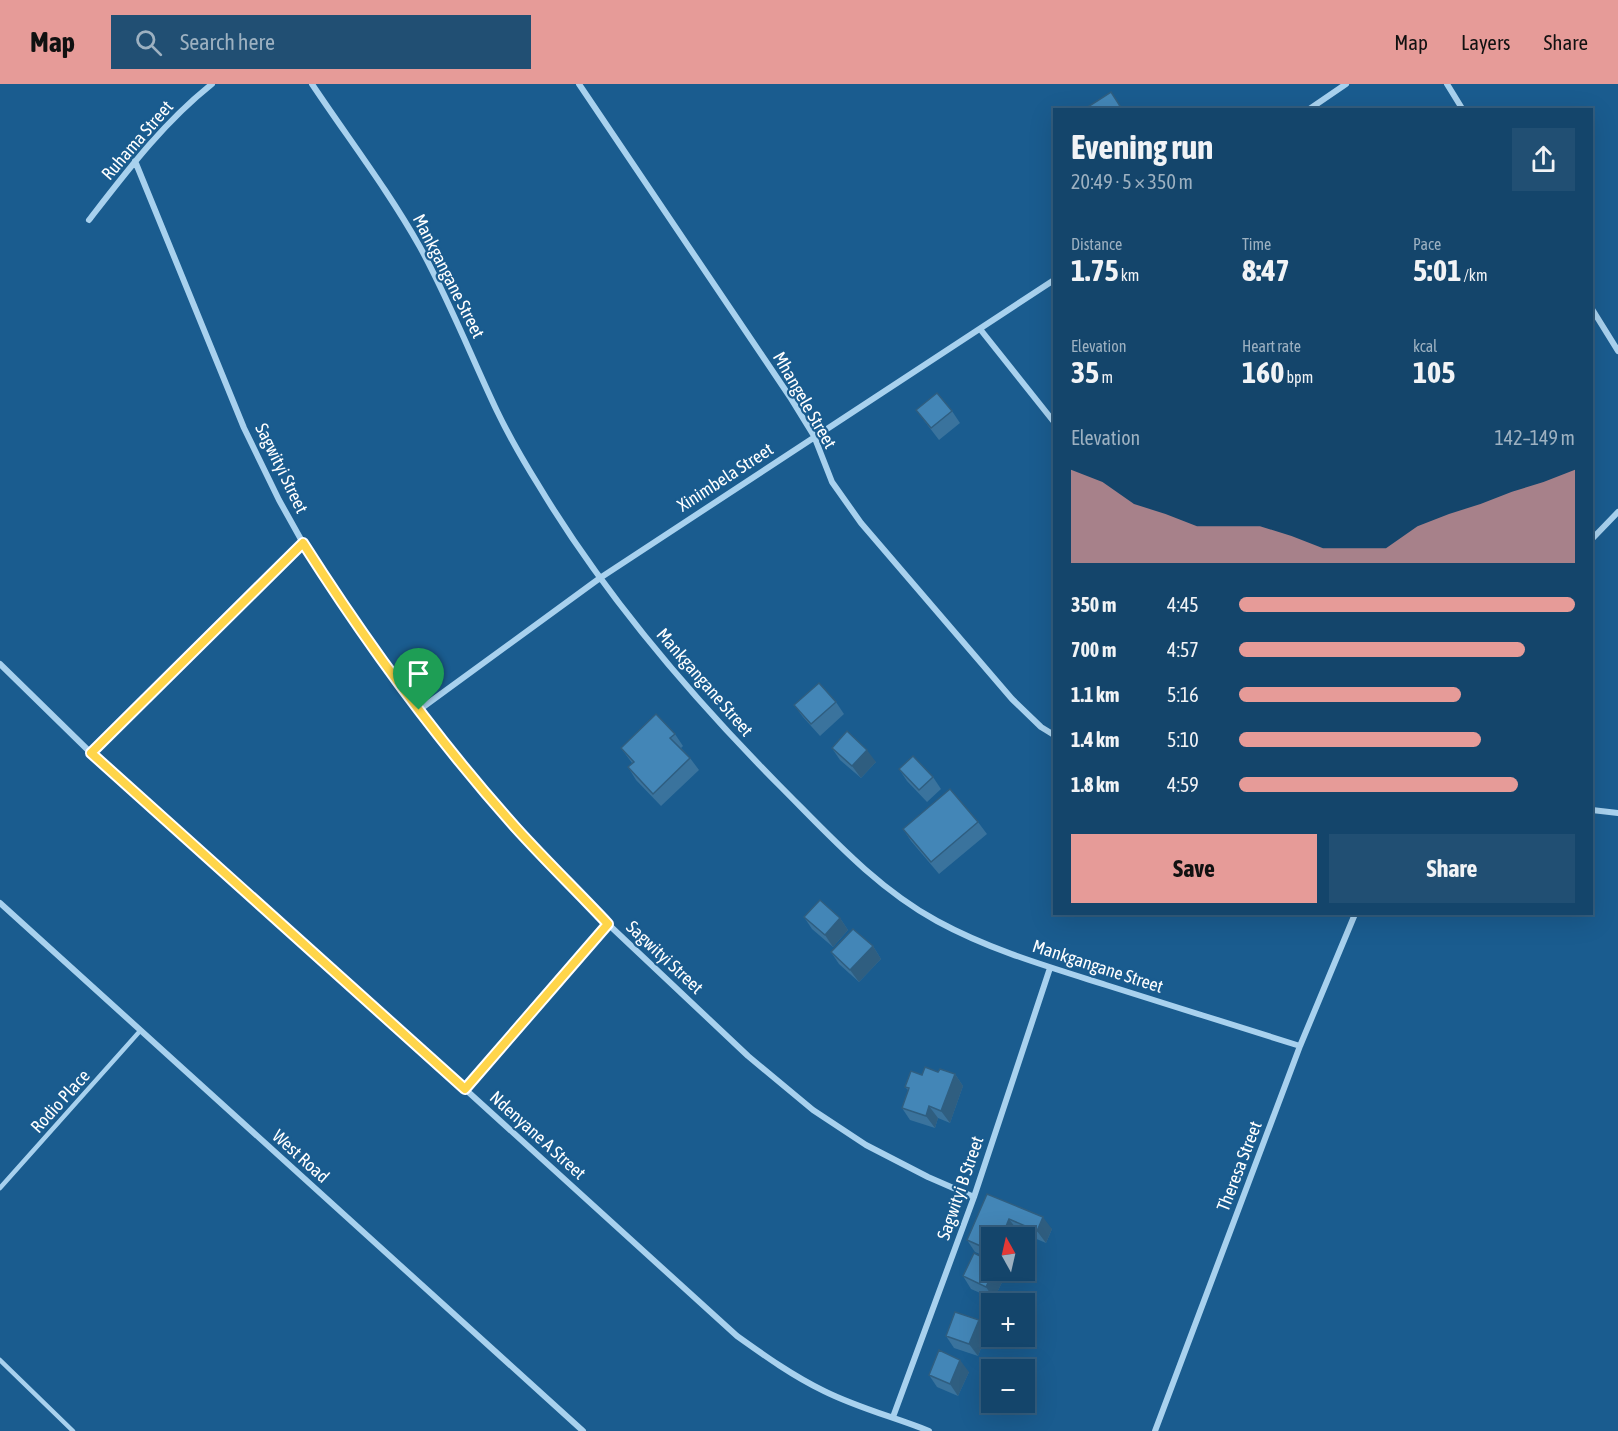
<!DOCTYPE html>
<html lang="en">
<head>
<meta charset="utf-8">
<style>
	:root { --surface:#14456b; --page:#214f73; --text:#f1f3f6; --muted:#9db1c1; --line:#335d7e; --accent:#e69b98 }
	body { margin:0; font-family:"Asap Condensed",sans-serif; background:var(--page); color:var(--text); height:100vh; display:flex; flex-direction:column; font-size:22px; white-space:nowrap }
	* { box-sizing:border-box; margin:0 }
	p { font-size:20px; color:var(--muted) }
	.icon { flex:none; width:33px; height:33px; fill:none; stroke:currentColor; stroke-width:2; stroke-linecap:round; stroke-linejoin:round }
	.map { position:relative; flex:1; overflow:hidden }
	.panel { position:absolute; left:1053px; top:24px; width:540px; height:807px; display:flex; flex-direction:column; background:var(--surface); border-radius:0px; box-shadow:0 6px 24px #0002,0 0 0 2px var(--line) }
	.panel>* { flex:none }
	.needle { width:39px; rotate:352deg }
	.fabs { position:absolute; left:981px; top:1143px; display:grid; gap:12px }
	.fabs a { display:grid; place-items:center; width:54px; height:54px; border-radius:0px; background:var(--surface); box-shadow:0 6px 24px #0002,0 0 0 2px var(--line); font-size:30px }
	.pin { position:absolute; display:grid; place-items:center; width:51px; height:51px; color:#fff; margin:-62px -26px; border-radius:50% 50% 50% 0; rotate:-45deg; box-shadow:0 0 6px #0007 }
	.pin .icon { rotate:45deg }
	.round { display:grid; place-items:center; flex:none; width:63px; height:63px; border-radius:0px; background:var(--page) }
	.head { display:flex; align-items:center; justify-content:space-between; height:102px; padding:0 18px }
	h1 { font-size:33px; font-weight:700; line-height:45px }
	.stats { display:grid; grid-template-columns:repeat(3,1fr); gap:9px; height:102px; padding:6px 18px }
	.stats div { display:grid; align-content:center }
	.stats b { font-size:30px; font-weight:700 }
	.stats small { font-size:16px; font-weight:400 }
	.stats p { font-size:16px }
	.chart { height:168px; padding:12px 18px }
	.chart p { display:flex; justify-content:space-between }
	.chart svg { width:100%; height:108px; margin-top:6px; fill:var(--accent); opacity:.7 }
	.button { display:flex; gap:12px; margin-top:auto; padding:12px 18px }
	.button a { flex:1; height:69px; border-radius:0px; background:var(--accent); color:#111; font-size:24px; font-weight:700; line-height:69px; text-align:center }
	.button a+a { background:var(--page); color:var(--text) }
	ul { padding:0 18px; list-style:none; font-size:20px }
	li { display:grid; grid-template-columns:96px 72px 1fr; align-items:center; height:45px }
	li i { height:15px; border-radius:8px; background:var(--accent) }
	header { display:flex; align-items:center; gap:36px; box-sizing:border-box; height:84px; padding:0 30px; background:var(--accent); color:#111 }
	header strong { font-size:28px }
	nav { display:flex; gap:33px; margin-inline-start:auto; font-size:21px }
	.search { width:420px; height:54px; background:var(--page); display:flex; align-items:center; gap:15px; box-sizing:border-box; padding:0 21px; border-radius:0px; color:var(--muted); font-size:22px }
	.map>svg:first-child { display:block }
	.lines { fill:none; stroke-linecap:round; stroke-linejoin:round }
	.service { stroke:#a8d1ee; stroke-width:4.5 }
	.minor { stroke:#a8d1ee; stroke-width:6 }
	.wall { fill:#3a739d }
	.shaded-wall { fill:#2f5e80 }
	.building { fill:#4386b7; stroke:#2f5e80; stroke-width:1.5 }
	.route-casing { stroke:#fff; stroke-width:12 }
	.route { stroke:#ffd54a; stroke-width:8 }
	.labels { text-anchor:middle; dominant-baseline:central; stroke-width:4.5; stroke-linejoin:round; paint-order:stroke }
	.street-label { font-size:18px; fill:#fff; stroke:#1a5c8f }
</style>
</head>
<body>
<header>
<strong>Map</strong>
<div class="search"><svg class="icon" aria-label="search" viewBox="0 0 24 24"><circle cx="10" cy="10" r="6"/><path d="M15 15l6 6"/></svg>Search here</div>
<nav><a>Map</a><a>Layers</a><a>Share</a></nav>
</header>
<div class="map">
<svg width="1618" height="1347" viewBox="0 0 1618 1347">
	<rect width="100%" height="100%" fill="#1a5c8f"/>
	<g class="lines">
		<path class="service" d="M 0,1104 L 140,947
			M 0,1276 L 73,1347"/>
		<path class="minor" d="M 312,0 C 348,54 388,106 420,163 C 449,216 471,272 497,327 C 509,352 524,378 539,402 C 605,512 689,610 779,701 C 828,750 876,804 937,837 C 990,866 1049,883 1106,901 C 1171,921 1235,942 1300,962
			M 579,0 L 790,313 L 814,352 L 832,398 L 861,439 L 1012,615 L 1041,643 L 1054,651
			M 1447,0 L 1463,26
			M 1308,26 L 1346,0
			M 135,77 L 244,344 L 279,416 L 303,459 L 333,506 L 419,626 L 461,679 L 517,745 L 608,840 L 748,972 L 813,1026 L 866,1061 L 928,1093 L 974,1113
			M 89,136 C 127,87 163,39 212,0
			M 1592,225 L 1618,267
			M 980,245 L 1054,338
			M 1592,455 L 1618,428
			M 0,580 L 91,669 L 465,1005 L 737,1252 C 765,1272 793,1292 824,1307 C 858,1324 894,1333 929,1347
			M 419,626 L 600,494 L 1054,196
			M 91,669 L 303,459
			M 1592,726 L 1618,729
			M 0,819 L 583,1347
			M 465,1005 L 608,840
			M 893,1333 L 974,1113 L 1050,884
			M 1155,1347 L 1300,962 L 1355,830"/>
	</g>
	<path class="wall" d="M 1111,8 L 1123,26 L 1083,26 Z
		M 916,326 L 952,327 L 960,339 L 939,356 Z
		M 836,618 L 844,630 L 820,652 L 803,633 L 794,621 Z
		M 675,650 L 683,662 L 681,664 L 690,674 L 699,686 L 661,722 L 636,696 L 628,683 L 632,679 L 621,664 Z
		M 832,664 L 876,678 L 861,694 L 840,676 Z
		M 899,685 L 933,693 L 941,705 L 927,718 L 907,697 Z
		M 978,738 L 987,750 L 939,790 L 911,757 L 903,745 Z
		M 804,833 L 840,834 L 848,846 L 833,863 L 812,845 Z
		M 873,862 L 881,875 L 859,898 L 839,880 L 831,868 Z
		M 938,988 L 955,990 L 963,1002 L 950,1039 L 938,1034 L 935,1044 L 910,1036 L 902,1024 L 908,1006 L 905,1003 L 922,991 Z
		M 987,1110 L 1052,1145 L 1046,1159 L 1018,1147 L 1015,1154 L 992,1154 L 992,1175 L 975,1168 L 967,1156 Z
		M 963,1192 L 1005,1192 L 994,1215 L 971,1205 Z
		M 979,1236 L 987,1249 L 978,1272 L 954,1264 L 946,1252 Z
		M 969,1288 L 958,1312 L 937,1303 L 929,1291 Z"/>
	<path class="shaded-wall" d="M 867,666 L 876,678 L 861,694 L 852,682 Z
		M 840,834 L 848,846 L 833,863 L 825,851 Z
		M 873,862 L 881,875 L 859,898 L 850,886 Z
		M 955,990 L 963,1002 L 950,1039 L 941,1027 Z
		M 929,1022 L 938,1034 L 935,1044 L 926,1032 Z
		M 1043,1133 L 1052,1145 L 1046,1159 L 1037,1147 Z
		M 1009,1135 L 1018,1147 L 1015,1154 L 1002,1154 L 1002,1152 Z
		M 994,1186 L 1001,1186 L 1005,1192 L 994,1215 L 986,1203 Z
		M 979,1236 L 987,1249 L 978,1272 L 969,1260 Z
		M 960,1276 L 969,1288 L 958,1312 L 950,1300 Z"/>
	<path class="building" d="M 1111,8 L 1120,22 L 1113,26 L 1083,26 Z
		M 937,309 L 952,327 L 931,344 L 916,326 Z
		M 819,599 L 836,618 L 811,640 L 794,621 Z
		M 656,630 L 675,650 L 670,654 L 690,674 L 653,710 L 628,683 L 634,678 L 621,664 Z
		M 847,647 L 867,666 L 852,682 L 832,664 Z
		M 913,672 L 933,693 L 919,706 L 899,685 Z
		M 950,705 L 978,738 L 931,778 L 903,745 Z
		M 820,816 L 840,834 L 825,851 L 804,833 Z
		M 853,845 L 873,862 L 850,886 L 831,868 Z
		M 925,983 L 938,988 L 940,985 L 955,990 L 941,1027 L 929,1022 L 926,1032 L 902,1024 L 909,1004 L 905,1003 L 911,987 L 922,991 Z
		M 987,1110 L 1043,1133 L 1037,1147 L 1009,1135 L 1002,1152 L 1004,1154 L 992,1154 L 992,1167 L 967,1156 Z
		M 974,1169 L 992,1178 L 992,1186 L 994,1186 L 986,1203 L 963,1192 Z
		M 955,1228 L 979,1236 L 969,1260 L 946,1252 Z
		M 939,1266 L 960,1276 L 950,1300 L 929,1291 Z"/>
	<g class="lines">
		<g class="route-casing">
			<path id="route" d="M 303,459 C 366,558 438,657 517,745 C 546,777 578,808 608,840 L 465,1005 L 91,669 Z"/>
		</g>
		<use href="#route" class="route"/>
	</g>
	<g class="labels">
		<g class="street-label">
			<text transform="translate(137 56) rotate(-49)">Ruhama Street</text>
			<text transform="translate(449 192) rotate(63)">Mankgangane Street</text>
			<text transform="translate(805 316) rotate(60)">Mhangele Street</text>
			<text transform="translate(282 384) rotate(64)">Sagwityi Street</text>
			<text transform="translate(725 393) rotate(-33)">Xinimbela Street</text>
			<text transform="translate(705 598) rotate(49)">Mankgangane Street</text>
			<text transform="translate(665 873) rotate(43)">Sagwityi Street</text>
			<text transform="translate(1098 882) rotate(18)">Mankgangane Street</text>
			<text transform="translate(60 1017) rotate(-48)">Rodio Place</text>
			<text transform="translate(538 1051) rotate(42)">Ndenyane A Street</text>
			<text transform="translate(301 1072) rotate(42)">West Road</text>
			<text transform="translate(1239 1082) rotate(-69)">Theresa Street</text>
			<text transform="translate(960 1104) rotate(-71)">Sagwityi B Street</text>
		</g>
	</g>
</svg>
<div class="fabs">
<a><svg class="needle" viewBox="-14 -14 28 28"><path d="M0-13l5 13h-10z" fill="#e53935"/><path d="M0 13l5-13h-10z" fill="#9db1c1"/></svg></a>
<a>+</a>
<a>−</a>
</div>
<div class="pin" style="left:419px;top:626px;background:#1e9e55"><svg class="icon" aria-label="arrive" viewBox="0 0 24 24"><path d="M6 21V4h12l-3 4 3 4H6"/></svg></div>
<section class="panel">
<div class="head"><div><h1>Evening run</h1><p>20:49 · 5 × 350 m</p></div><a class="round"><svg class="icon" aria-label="share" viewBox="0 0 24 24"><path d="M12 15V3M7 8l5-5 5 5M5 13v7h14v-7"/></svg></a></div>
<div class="stats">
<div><p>Distance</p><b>1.75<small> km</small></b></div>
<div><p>Time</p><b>8:47</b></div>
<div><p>Pace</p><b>5:01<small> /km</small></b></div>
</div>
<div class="stats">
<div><p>Elevation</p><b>35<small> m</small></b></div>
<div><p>Heart rate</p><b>160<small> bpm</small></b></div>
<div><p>kcal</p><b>105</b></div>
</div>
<div class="chart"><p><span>Elevation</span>142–149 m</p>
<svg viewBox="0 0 160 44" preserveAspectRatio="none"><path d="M0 44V6L10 11L20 20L30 24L40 29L50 29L60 29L70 33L80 38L90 38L100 38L110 29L120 24L130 20L140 15L150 11L160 6V44z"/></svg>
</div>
<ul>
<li><b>350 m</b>4:45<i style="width:100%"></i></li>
<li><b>700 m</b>4:57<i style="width:85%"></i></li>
<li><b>1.1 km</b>5:16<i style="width:66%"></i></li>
<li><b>1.4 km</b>5:10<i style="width:72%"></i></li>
<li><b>1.8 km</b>4:59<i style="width:83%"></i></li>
</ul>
<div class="button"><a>Save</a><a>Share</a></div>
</section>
</div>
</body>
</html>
